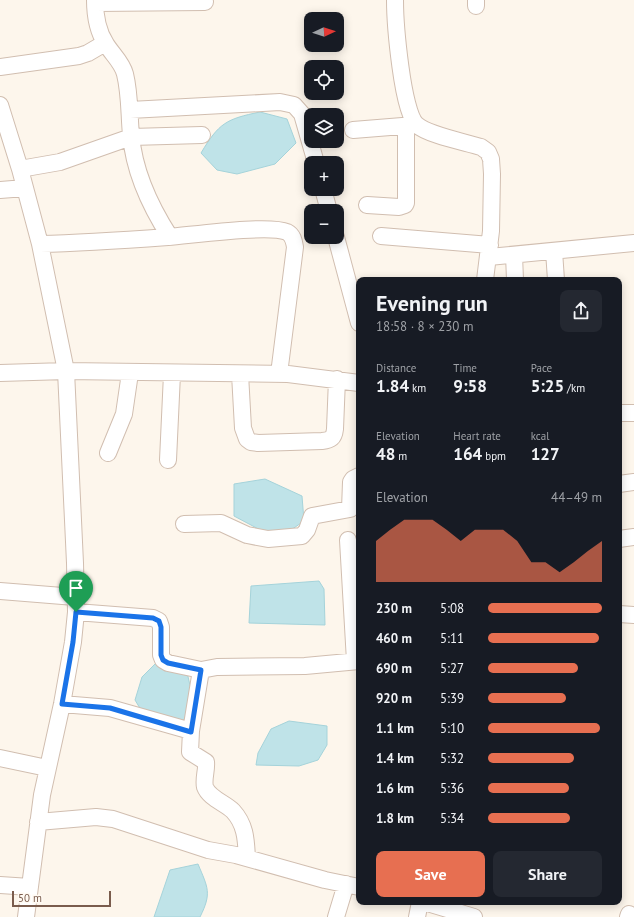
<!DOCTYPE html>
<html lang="en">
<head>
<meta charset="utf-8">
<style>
	:root { --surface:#171b24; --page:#242831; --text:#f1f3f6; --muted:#9ea1a6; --accent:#e76f51 }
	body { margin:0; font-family:"PT Sans",sans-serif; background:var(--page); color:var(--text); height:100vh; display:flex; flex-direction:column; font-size:15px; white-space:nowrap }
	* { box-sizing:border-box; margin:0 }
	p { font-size:13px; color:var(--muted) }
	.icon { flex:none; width:22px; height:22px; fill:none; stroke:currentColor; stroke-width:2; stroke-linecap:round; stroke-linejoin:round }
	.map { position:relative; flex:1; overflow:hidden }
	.details { position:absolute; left:356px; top:277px; width:266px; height:628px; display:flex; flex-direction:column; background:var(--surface); border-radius:8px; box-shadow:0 2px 10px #0003 }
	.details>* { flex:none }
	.needle { width:26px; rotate:86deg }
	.buttons { position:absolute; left:304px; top:12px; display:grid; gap:8px }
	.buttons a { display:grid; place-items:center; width:40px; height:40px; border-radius:8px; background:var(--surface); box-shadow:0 2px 10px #0003; font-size:20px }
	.scale { position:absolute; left:12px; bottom:10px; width:99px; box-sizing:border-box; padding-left:4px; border:2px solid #7a5c4d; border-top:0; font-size:11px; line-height:14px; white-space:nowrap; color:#7a5c4d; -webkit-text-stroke:3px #fffaf3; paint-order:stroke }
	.pin { position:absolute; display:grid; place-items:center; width:34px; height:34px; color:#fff; margin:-41px -17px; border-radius:50% 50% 50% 0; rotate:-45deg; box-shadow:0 0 4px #0007 }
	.pin .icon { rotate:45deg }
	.round { display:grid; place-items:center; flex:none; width:42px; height:42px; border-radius:8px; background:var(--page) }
	.overview { display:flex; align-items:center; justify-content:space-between; height:68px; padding:0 20px }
	h1 { font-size:22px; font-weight:800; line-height:30px }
	.figures { display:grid; grid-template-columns:repeat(3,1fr); gap:6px; height:68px; padding:4px 20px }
	.figures div { display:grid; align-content:center }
	.figures b { font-size:17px; font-weight:800 }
	.figures small { font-size:11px; font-weight:400 }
	.figures p { font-size:11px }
	.chart { height:112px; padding:8px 20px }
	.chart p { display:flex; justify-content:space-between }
	.chart svg { width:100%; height:72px; margin-top:4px; fill:var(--accent); opacity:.7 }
	.button { display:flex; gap:8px; margin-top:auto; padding:8px 20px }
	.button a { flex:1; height:46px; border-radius:8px; background:var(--accent); color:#fff; font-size:16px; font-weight:800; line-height:46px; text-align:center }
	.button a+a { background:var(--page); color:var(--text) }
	ul { padding:0 20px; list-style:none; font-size:13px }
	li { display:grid; grid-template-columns:64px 48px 1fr; align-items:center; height:30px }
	li i { height:10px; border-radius:5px; background:var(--accent) }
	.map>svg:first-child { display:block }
	.water { fill:#bfe3e8; stroke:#a5d3da }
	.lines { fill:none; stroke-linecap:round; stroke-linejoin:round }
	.minor-casing { stroke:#d1beb0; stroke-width:18 }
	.minor { stroke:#fff; stroke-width:16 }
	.route-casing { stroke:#fff; stroke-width:8 }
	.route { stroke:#1a73e8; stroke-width:5 }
</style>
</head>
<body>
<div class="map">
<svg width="634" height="917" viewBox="0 0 634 917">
	<rect width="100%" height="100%" fill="#fdf6ec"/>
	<path class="water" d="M 260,112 L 287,119 L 296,143 L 275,164 L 237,174 L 217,170 L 201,153 C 219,123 226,119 260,112 Z
		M 265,479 L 302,496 L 304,521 L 288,532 L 266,533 L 234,516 L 234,484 Z
		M 319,581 L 324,589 L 325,625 L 249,623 L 251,586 Z
		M 155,664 L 186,668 L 192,694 L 185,725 L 144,715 L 135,700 L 142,677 Z
		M 289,721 L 327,726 L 327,745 L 318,760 L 299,766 L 256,765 L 258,753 L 271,729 Z
		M 198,864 C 208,888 212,893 200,917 L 154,917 L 170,870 Z"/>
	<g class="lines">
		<g class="minor-casing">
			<path id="minor" d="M 95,0 C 95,14 98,32 106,44 C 112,54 122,62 125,74 C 130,94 129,115 131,135 C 134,172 150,206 170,237
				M 395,0 C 395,22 402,113 417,125 C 428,135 465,142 481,147 L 488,152 L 491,159 L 492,174 L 491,231 L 485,280
				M 95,3 L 205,2
				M 476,6 L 476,0
				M 0,67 L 79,56 L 88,53 L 105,43
				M 0,105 L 20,169 L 40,244 L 66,371 L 75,563 L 76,612 L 73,642 L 62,704 L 42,795 L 26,917
				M 130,110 L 280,102 L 294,105 L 302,114 L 316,163
				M 353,130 L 415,125
				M 20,169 L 60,162 L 131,137 L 202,135
				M 323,189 L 329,211
				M 0,190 L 25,188
				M 367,205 L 399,207 L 405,205 L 406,203 L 406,126
				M 381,236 L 490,245
				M 336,237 L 359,323
				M 40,244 C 83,243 126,240 168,237 C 193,235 268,224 287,232 C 293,235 294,241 295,247 L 279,374
				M 554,251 L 556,280
				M 514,255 L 515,280
				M 489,257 L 634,243
				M 0,373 L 66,371 L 288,374 L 359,383
				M 240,374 L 243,428 L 247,439 L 251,442 L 258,443 L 322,441 C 331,440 334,438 335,429 L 337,379
				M 619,413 L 634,413
				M 108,453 L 124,414 L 130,373
				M 168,460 L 172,374
				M 619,484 L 634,482
				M 184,524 L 221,523 L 247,535 L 268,539 L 302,536 L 307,530 L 312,516 L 350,509 L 351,482 L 353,479 L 359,476
				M 619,539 L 634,537
				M 348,540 L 355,661
				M 0,591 L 75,597
				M 76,612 L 153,618 L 159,621 L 161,627 L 161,655 L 163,660 L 168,663 L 201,670
				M 619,614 L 634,615
				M 62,704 L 110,708 L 191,731 L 190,752 L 206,762 C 207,770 203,779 205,787 C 209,798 225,803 233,811 C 246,825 246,841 247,858
				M 191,731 L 201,670 L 217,667 L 305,666 L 359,661
				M 0,758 L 47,768
				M 38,822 L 96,817 L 113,819 L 208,850 L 236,855 L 325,880 L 359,887
				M 0,885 L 30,887
				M 424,902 L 474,917
				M 336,917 L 346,884
				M 417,917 L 420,902
				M 628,917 L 629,914"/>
		</g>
		<use href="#minor" class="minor"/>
	</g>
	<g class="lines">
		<g class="route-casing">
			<path id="route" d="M 76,612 L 153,618 L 159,621 L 161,627 L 161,655 L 163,660 L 168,663 L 201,670 L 191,732 L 110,708 L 62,704 L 73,642 Z"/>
		</g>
		<use href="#route" class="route"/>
	</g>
</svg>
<div class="buttons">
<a><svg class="needle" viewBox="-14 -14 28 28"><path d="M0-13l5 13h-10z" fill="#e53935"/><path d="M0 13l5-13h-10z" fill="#9ea1a6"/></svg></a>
<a><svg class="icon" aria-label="locate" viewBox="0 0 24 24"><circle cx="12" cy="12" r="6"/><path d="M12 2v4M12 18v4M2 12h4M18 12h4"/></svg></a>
<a><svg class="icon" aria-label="layers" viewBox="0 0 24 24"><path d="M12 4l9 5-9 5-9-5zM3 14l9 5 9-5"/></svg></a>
<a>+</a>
<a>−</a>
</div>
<div class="scale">50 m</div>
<div class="pin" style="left:76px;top:612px;background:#1e9e55"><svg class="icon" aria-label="arrive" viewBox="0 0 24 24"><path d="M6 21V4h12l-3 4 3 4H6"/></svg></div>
<section class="details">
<div class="overview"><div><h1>Evening run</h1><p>18:58 · 8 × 230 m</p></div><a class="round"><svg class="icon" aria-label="share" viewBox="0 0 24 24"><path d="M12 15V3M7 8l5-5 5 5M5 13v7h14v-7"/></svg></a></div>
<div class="figures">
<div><p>Distance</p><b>1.84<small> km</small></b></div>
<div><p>Time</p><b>9:58</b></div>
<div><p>Pace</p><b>5:25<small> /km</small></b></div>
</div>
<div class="figures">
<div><p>Elevation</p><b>48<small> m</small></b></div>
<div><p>Heart rate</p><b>164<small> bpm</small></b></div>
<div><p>kcal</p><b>127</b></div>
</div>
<div class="chart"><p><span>Elevation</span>44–49 m</p>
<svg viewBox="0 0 160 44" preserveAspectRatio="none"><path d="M0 44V19L10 12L20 6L30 6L40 6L50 12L60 19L70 12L80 12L90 12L100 19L110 32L120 32L130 38L140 32L150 25L160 19V44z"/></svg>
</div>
<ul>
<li><b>230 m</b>5:08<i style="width:100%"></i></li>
<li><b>460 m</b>5:11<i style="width:97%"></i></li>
<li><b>690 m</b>5:27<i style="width:79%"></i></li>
<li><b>920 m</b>5:39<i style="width:68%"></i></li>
<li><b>1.1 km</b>5:10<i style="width:98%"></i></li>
<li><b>1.4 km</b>5:32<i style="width:75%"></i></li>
<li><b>1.6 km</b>5:36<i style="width:71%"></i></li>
<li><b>1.8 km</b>5:34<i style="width:72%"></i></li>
</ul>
<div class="button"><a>Save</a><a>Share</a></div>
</section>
</div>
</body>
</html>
